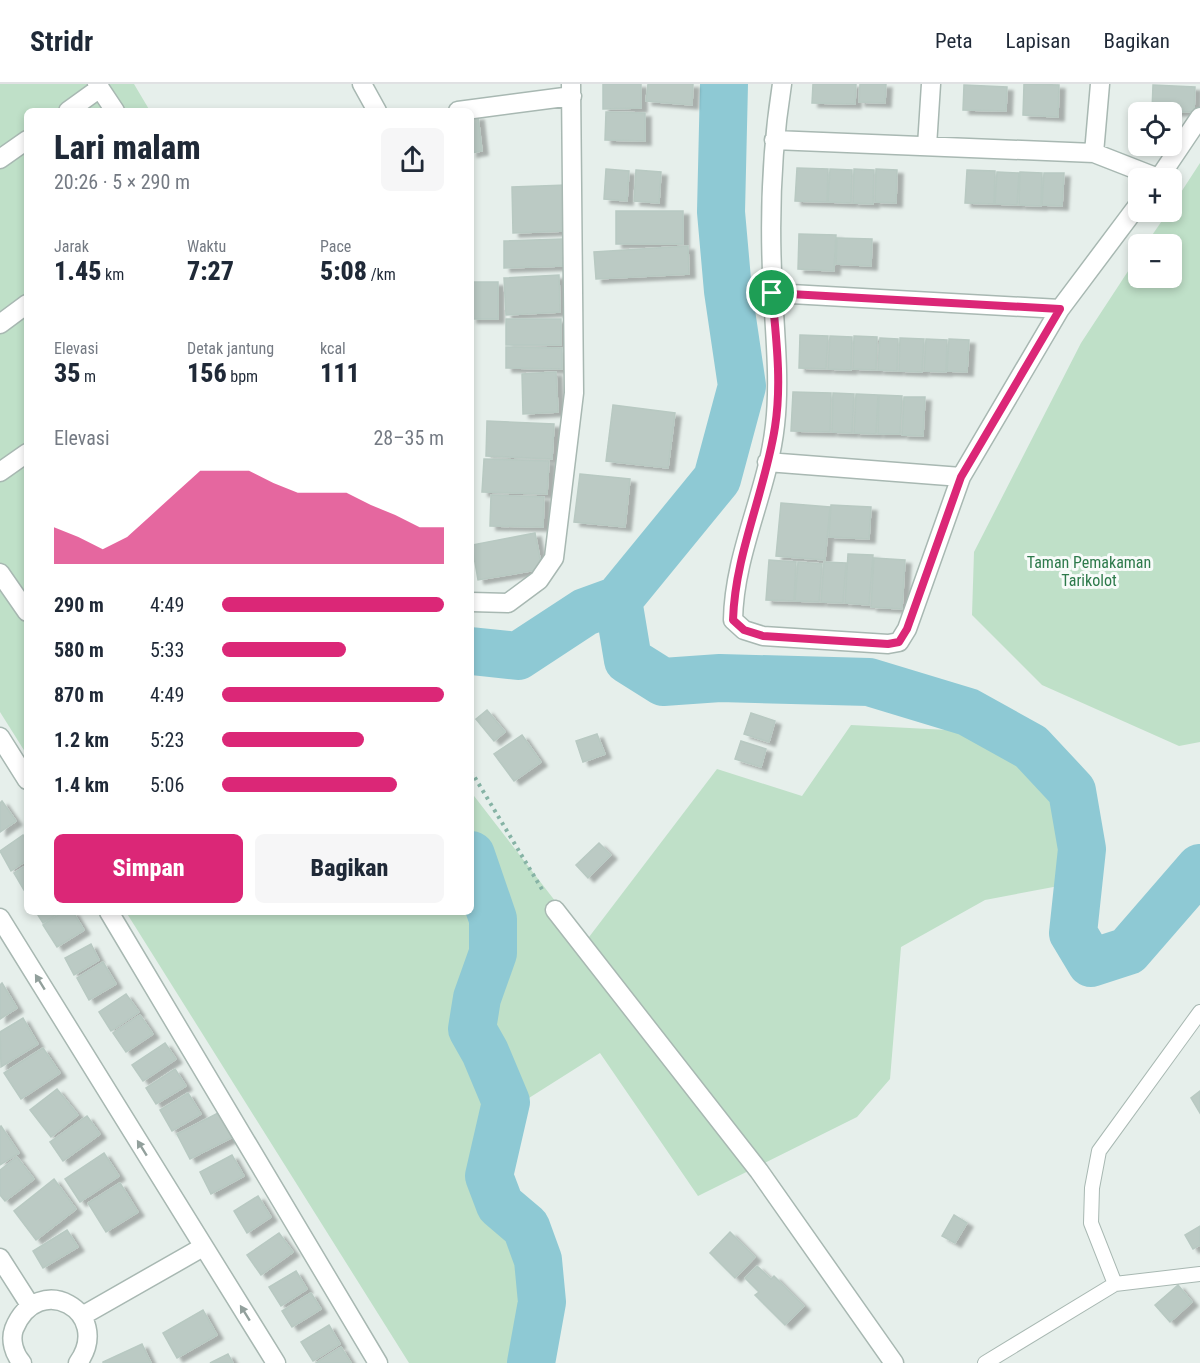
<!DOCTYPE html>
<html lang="id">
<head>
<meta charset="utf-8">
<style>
	:root { --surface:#fff; --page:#f6f6f7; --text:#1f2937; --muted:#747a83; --line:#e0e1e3; --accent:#db2777 }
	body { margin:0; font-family:"Roboto Condensed",sans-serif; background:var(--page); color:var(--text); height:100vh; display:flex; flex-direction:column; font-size:22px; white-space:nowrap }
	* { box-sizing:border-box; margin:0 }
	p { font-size:20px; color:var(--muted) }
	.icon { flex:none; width:33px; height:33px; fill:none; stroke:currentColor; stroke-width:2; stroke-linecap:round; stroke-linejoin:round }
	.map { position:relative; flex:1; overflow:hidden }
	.drawer { position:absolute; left:24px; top:24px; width:450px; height:807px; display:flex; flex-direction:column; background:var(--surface); border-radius:9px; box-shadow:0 3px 9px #0003 }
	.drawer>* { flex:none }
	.tools { position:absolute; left:1128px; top:18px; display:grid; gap:12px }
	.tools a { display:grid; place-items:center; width:54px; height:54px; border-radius:9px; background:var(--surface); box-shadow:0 3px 9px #0003; font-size:30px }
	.pin { position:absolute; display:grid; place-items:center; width:51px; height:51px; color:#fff; margin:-26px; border:3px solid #fff; border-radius:50%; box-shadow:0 2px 6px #0007 }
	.round { display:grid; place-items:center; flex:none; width:63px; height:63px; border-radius:9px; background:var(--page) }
	.overview { display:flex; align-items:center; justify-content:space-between; height:102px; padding:0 30px }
	h1 { font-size:33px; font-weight:800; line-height:45px }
	.stats { display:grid; grid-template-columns:repeat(3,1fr); gap:9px; height:102px; padding:6px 30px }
	.stats div { display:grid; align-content:center }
	.stats b { font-size:26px; font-weight:800 }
	.stats small { font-size:16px; font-weight:400 }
	.stats p { font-size:16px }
	.chart { height:168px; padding:12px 30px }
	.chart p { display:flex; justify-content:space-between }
	.chart svg { width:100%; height:108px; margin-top:6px; fill:var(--accent); opacity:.7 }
	.button { display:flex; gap:12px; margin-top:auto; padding:12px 30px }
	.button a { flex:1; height:69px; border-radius:9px; background:var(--accent); color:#fff; font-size:24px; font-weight:800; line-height:69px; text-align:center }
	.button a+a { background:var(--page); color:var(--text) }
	ul { padding:0 30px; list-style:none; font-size:20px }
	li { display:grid; grid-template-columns:96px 72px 1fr; align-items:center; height:45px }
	li i { height:15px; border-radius:8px; background:var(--accent) }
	header { display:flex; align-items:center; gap:36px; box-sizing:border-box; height:84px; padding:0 30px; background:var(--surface); border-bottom:2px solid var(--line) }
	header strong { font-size:28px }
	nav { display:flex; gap:33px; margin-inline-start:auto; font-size:21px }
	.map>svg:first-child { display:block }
	.green { fill:#bfe0c8 }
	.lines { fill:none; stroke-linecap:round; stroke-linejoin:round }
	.river { stroke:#8ec9d4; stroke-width:48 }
	.building { fill:#bbcac4; stroke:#b8c9c2; stroke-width:1.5; filter:url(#shadow) }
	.service-casing { stroke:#a8b8b2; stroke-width:16 }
	.minor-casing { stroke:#a8b8b2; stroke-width:21 }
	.path { stroke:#86b3a5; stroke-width:4; stroke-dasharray:3 4.5; stroke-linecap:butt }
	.service { stroke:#fff; stroke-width:14 }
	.minor { stroke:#fff; stroke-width:18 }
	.oneway { fill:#92a09c }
	.route-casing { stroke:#fff; stroke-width:12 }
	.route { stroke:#db2777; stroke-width:8 }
	.labels { text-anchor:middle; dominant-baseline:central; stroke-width:6; stroke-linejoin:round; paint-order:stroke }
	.park-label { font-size:16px; fill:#2d7a4b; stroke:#f7fbf9 }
</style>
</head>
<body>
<header>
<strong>Stridr</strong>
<nav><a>Peta</a><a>Lapisan</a><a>Bagikan</a></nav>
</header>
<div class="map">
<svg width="1200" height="1279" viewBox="0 0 1200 1279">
	<defs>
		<filter id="shadow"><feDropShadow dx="6" dy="4" stdDeviation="1.5" flood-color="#0004"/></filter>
	</defs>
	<rect width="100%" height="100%" fill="#e6efeb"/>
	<path class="green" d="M 0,0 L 134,0 L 150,27 L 27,27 L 27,671 L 0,628 Z
		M 1200,79 L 1200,658 L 1179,662 L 1042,601 L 972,531 L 974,468 L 1081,259 L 1138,172 L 1138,194 L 1172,194 L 1172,160 L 1146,160 L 1168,128 L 1172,128 L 1172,122 Z
		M 851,641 L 987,648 L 1074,718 L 1064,801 L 985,816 L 901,863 L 890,995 L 857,1033 L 698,1112 L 600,969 L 488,1040 L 534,1247 L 519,1279 L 409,1279 L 126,828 L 471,828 L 471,708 L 586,857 L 717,685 L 802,712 Z"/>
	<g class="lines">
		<path class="river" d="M 618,516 L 628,576 L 663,598 L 720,594 L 869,598 L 968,628 L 1031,663 L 1072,707 L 1082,765 L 1073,849 L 1091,879 L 1128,867 L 1200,784
			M 471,567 L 518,572 L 585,528 L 618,516 L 717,395 L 742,302 L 728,207 L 721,128 L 724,0
			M 471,771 L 493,835 L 493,869 L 477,914 L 472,945 L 485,968 L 506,1018 L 489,1092 L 500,1121 L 526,1143 L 538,1176 L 542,1218 L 531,1279"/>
	</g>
	<path class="building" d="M 603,0 L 641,0 L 641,24 L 603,25 Z
		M 648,0 L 693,0 L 692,21 L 646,17 Z
		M 813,0 L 856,0 L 855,20 L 812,19 Z
		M 860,0 L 886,0 L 885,19 L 859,18 Z
		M 1024,0 L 1059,1 L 1058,33 L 1023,31 Z
		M 964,1 L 1007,3 L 1006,27 L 963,26 Z
		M 1153,1 L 1195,3 L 1194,28 L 1152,27 Z
		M 606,28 L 645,29 L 645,57 L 605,56 Z
		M 478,32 L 482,67 L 471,69 L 471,33 Z
		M 797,84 L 828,85 L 827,118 L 795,117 Z
		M 606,85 L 629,87 L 627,117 L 604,115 Z
		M 830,85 L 852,86 L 851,119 L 828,118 Z
		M 854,85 L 874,86 L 873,120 L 853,119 Z
		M 876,85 L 897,86 L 896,119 L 875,118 Z
		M 636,86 L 661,88 L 659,119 L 634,117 Z
		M 967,86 L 995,87 L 994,120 L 965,119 Z
		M 997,88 L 1019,89 L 1017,121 L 995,120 Z
		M 1020,88 L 1042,89 L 1041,122 L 1019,121 Z
		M 1044,89 L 1064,89 L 1062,122 L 1042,121 Z
		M 566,101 L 566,147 L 513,149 L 512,103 Z
		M 616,127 L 683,127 L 683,160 L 616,160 Z
		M 799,150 L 836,151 L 834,187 L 798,185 Z
		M 837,154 L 872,155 L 871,182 L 836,180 Z
		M 562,155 L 563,182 L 504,184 L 504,157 Z
		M 688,162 L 689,190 L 596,195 L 594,168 Z
		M 559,191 L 560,228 L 506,231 L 504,194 Z
		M 471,198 L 498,198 L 498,235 L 471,235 Z
		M 506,235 L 561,235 L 561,261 L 506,261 Z
		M 800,251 L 828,252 L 826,285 L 799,284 Z
		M 830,252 L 852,253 L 851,286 L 828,285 Z
		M 854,252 L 877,253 L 876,286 L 853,285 Z
		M 880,254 L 898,255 L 897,287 L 878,286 Z
		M 900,254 L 924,255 L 922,288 L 899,287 Z
		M 926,255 L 947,256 L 946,288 L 924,287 Z
		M 949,255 L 969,256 L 967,288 L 947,287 Z
		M 506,263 L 562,264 L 562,285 L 506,284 Z
		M 556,288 L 558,328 L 523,330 L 522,290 Z
		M 793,308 L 831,309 L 830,348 L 791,347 Z
		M 833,309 L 854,310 L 852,349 L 832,348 Z
		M 856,310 L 878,311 L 876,350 L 854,349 Z
		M 879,311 L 902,312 L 900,350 L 878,350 Z
		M 904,313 L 925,313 L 923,352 L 902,351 Z
		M 613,321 L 675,329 L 668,384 L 606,377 Z
		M 487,337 L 554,340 L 552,375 L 486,372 Z
		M 484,375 L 549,377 L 547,410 L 482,408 Z
		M 580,390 L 630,395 L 625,443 L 574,438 Z
		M 491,411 L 544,413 L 543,443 L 490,442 Z
		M 781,419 L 830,423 L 825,476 L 776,472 Z
		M 831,421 L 871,423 L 869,455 L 829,453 Z
		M 535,449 L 542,485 L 478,496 L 472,461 Z
		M 848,470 L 873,471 L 869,521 L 845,519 Z
		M 874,474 L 905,476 L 902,525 L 871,523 Z
		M 769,476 L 796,478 L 794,517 L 766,516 Z
		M 798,478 L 822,480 L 819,518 L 795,517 Z
		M 824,478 L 846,479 L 843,519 L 821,518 Z
		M 487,626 L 505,648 L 494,657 L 476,635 Z
		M 751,629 L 775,637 L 769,658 L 744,650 Z
		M 597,650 L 605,670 L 583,678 L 576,657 Z
		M 522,651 L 541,678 L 514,697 L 494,670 Z
		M 741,657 L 766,665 L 761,683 L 735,675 Z
		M 2,717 L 16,737 L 0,748 L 0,719 Z
		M 23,751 L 27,757 L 27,776 L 11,787 L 0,767 Z
		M 599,759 L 611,771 L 588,794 L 576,781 Z
		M 27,781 L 27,805 L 24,806 L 14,789 Z
		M 36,828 L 60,828 L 43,839 Z
		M 63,828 L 73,828 L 84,846 L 57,863 L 43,841 Z
		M 91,860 L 99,876 L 74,891 L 65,874 Z
		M 103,878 L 116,900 L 89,916 L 77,894 Z
		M 2,899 L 17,924 L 0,935 L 0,901 Z
		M 126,910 L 139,928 L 111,947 L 99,928 Z
		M 140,931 L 153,950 L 126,968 L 113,949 Z
		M 23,934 L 38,960 L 1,983 L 0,948 Z
		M 165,959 L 176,975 L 143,997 L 132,981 Z
		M 43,964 L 60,989 L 21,1015 L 4,989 Z
		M 175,985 L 186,1002 L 156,1020 L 146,1004 Z
		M 57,1005 L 78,1031 L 51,1053 L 30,1026 Z
		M 1200,1007 L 1200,1029 L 1191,1014 Z
		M 188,1009 L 201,1030 L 172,1047 L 160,1026 Z
		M 220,1028 L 233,1053 L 190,1075 L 177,1050 Z
		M 87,1032 L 100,1050 L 63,1077 L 50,1058 Z
		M 1,1042 L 19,1069 L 0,1081 L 0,1043 Z
		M 104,1069 L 119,1092 L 80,1118 L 65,1095 Z
		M 232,1071 L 244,1092 L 211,1110 L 200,1088 Z
		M 17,1073 L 34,1095 L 5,1117 L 0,1111 L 0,1086 Z
		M 54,1095 L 76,1125 L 36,1156 L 14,1127 Z
		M 120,1099 L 138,1128 L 106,1148 L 88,1119 Z
		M 258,1112 L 271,1133 L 247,1149 L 234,1127 Z
		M 954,1131 L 967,1139 L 955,1159 L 942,1152 Z
		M 1200,1142 L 1200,1161 L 1193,1165 L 1185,1151 Z
		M 67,1146 L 78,1163 L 43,1184 L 33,1167 Z
		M 730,1148 L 755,1173 L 735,1194 L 710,1169 Z
		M 279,1149 L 293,1168 L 261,1191 L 247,1171 Z
		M 757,1182 L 771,1195 L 774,1192 L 804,1222 L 785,1241 L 755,1211 L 759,1208 L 745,1194 Z
		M 296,1187 L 307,1205 L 281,1222 L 269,1203 Z
		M 1178,1201 L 1192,1218 L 1170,1238 L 1155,1221 Z
		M 311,1209 L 321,1225 L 292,1243 L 282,1227 Z
		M 203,1226 L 217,1251 L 177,1274 L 163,1249 Z
		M 329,1241 L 340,1260 L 313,1277 L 301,1258 Z
		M 142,1260 L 151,1279 L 103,1279 L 103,1278 Z
		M 341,1263 L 351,1279 L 316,1279 Z
		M 228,1270 L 233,1279 L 210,1279 Z"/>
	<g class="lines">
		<g class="service-casing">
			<path id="service" d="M 1115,1200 L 1091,1139 L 1092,1104 L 1099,1067 L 1200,928
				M 985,1279 L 1115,1200 L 1200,1190"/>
		</g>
		<g class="minor-casing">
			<path id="minor" d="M 97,0 L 115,27
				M 362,0 L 377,27
				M 782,0 C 771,69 769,139 773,209 C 775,253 780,297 775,341 C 768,407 734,469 733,536 L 744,546 L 763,552 L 888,560 L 899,558 L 907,545 L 961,393 L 1060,225 L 1138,121
				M 68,27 L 100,4
				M 458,27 L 572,12
				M 774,56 L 1094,69 L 1158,94
				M 927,62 L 931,0
				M 1094,69 L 1100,0
				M 0,75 L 27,56
				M 1159,94 L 1200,33
				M 773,209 L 1060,225
				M 0,240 L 27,220
				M 767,378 L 961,393
				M 0,388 L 27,369
				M 0,489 L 27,528
				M 471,518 L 508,519 L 539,496 L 554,474 L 574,309 L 571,0
				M 0,653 L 27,696
				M 555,826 L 759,1087 L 894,1279
				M 109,828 L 378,1279
				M 0,834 L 276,1279
				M 0,1174 L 30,1221
				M 82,1232 L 203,1163
				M 22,1279 C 14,1270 10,1256 14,1245 C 38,1185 114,1228 78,1279"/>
		</g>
		<path class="path" d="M 471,687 L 543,807"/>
		<use href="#service" class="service"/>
		<use href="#minor" class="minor"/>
	</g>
	<defs><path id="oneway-solid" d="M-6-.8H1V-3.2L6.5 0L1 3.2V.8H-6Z" transform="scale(1.5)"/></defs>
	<g class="oneway">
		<use href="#oneway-solid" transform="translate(40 898) rotate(-122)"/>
		<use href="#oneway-solid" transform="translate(142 1064) rotate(-122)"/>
		<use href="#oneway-solid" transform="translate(245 1229) rotate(-122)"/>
	</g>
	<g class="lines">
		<g class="route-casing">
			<path id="route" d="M 772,209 L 1060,225 L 961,393 L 907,545 L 899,558 L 888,560 L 763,552 L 744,546 L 733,536 C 735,470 765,408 775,343 C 782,299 776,253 772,209 Z"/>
		</g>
		<use href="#route" class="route"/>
	</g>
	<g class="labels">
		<g class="park-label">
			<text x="1089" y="478">Taman Pemakaman<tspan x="1089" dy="18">Tarikolot</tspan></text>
		</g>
	</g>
</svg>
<div class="tools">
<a><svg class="icon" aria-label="locate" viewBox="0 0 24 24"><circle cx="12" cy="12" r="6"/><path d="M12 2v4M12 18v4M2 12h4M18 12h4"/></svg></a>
<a>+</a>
<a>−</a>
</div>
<div class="pin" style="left:772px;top:209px;background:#1e9e55"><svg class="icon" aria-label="arrive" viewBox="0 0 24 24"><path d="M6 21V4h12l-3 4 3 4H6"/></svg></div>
<section class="drawer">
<div class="overview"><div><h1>Lari malam</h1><p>20:26 · 5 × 290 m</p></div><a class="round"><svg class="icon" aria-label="share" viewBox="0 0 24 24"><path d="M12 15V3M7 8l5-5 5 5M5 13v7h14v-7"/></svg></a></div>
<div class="stats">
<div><p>Jarak</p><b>1.45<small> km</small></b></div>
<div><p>Waktu</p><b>7:27</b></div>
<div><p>Pace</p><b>5:08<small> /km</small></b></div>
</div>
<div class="stats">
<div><p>Elevasi</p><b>35<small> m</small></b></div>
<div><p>Detak jantung</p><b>156<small> bpm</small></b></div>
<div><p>kcal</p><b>111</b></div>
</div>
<div class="chart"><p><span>Elevasi</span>28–35 m</p>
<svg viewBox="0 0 160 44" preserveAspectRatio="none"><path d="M0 44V29L10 33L20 38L30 33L40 24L50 15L60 6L70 6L80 6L90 11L100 15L110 15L120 15L130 20L140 24L150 29L160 29V44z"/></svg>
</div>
<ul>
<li><b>290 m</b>4:49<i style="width:100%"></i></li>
<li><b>580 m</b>5:33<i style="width:56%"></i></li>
<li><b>870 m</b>4:49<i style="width:100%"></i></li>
<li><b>1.2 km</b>5:23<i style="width:64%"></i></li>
<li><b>1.4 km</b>5:06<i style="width:79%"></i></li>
</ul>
<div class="button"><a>Simpan</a><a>Bagikan</a></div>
</section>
</div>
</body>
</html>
